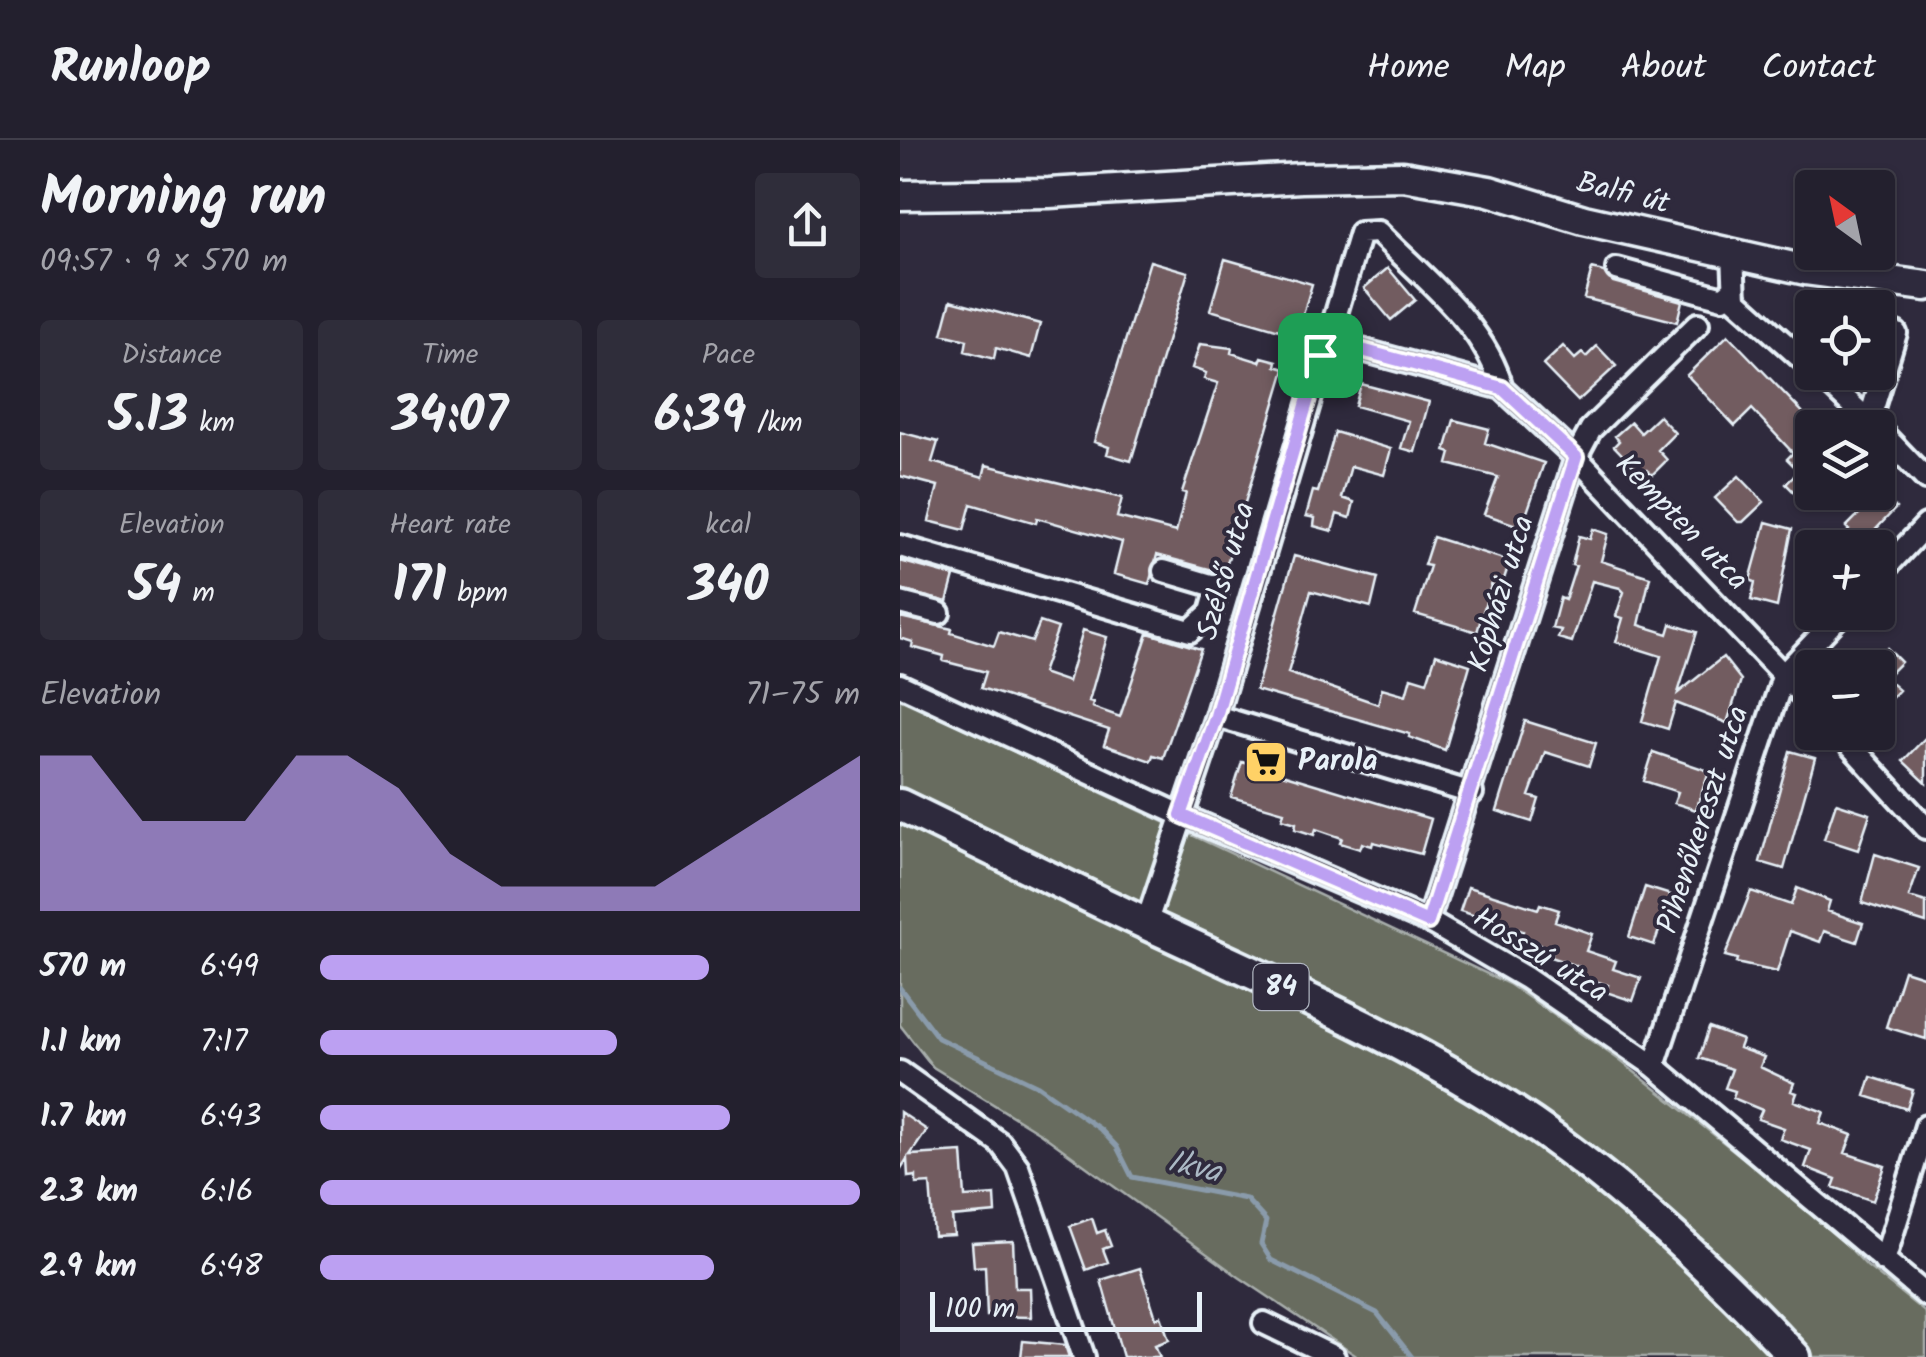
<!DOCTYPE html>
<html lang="en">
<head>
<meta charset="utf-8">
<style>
	:root { --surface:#23202e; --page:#2f2d3a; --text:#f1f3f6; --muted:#a3a3aa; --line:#403e4a; --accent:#bca0f2 }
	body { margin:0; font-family:Kalam,sans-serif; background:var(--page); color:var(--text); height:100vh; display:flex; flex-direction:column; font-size:38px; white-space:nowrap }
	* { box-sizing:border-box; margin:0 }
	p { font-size:32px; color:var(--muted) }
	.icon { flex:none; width:55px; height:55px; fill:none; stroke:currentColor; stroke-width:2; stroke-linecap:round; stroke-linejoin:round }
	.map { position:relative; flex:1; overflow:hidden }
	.side { display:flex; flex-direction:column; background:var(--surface); width:900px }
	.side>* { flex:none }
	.needle { width:65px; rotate:327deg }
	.buttons { position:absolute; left:895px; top:30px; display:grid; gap:20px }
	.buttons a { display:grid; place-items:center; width:100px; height:100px; border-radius:10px; background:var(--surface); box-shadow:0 2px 8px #0004,0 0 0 2px var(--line); font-size:50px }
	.scale { position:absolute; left:30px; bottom:25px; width:272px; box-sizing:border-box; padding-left:10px; border:5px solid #e8f1f8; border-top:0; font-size:28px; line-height:35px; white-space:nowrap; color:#e8f1f8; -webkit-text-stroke:8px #2f2a3d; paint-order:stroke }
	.pin { position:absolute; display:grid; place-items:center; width:85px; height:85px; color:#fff; margin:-42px; border-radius:20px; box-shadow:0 5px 15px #0006 }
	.round { display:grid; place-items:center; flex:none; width:105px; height:105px; border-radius:10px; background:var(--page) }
	.summary { display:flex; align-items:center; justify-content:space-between; height:170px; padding:0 40px }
	h1 { font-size:55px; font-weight:700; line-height:75px }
	.metrics { display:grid; grid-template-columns:repeat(3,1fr); gap:15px; height:170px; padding:10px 40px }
	.metrics div { display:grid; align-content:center; border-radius:10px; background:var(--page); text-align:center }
	.metrics b { font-size:50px; font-weight:700 }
	.metrics small { font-size:28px; font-weight:400 }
	.metrics p { font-size:28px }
	.chart { height:280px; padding:20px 40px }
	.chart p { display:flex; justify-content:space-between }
	.chart svg { width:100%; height:180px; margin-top:10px; fill:var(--accent); opacity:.7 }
	ul { padding:0 40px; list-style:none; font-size:32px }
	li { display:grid; grid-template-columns:160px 120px 1fr; align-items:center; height:75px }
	li i { height:25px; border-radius:12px; background:var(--accent) }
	header { display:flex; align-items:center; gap:60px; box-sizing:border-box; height:140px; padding:0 50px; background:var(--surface); border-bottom:2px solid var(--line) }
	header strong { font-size:48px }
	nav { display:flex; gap:55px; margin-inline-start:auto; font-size:35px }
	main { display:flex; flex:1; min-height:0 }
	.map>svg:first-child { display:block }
	.green { fill:#676c5f; stroke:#a8aeac; stroke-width:2.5 }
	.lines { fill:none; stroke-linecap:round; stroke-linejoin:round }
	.stream { stroke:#8a9bab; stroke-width:5 }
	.building { fill:#725c60; stroke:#e8f1f8; stroke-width:2.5 }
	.street-casing { stroke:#e8f1f8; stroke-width:28 }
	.secondary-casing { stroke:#e8f1f8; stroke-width:35 }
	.primary-casing { stroke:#e8f1f8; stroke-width:38 }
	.street { stroke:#2f2a3d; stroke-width:20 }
	.secondary { stroke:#2f2a3d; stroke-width:28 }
	.primary { stroke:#2f2a3d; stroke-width:30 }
	.route-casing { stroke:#fff; stroke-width:20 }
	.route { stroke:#bca0f2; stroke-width:12 }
	.labels { text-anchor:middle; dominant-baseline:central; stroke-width:8; stroke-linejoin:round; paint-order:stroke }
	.shield { fill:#2f2a3d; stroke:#b0b5c0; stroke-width:2.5 }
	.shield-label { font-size:28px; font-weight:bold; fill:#e8f1f8 }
	.street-label { font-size:30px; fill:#e8f1f8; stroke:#2f2a3d }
	.poi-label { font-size:30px; font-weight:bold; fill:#e8f1f8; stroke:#2f2a3d; text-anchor:start }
	.water-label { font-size:32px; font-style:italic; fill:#aab8c4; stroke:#2f2a3d }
</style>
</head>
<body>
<header>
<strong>Runloop</strong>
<nav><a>Home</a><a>Map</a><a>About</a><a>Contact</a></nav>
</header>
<main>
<section class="side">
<div class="summary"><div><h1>Morning run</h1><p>09:57 · 9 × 570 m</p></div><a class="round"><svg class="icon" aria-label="share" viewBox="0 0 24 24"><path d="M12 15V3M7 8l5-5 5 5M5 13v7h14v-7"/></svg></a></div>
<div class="metrics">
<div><p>Distance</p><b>5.13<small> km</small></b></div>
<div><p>Time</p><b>34:07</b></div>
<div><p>Pace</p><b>6:39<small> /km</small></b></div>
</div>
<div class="metrics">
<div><p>Elevation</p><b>54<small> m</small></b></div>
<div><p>Heart rate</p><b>171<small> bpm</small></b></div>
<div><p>kcal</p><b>340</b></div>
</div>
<div class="chart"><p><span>Elevation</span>71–75 m</p>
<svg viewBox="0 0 160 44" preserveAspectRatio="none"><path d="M0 44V6L10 6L20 22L30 22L40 22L50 6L60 6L70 14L80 30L90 38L100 38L110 38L120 38L130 30L140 22L150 14L160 6V44z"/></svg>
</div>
<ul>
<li><b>570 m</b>6:49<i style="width:72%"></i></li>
<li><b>1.1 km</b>7:17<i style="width:55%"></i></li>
<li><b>1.7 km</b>6:43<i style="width:76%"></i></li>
<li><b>2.3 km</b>6:16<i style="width:100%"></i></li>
<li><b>2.9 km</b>6:48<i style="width:73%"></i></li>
</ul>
</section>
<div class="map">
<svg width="1026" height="1217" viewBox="0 0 1026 1217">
	<rect width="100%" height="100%" fill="#2f2a3d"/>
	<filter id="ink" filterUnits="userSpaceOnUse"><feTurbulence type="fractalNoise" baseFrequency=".01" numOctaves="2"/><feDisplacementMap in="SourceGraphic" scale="20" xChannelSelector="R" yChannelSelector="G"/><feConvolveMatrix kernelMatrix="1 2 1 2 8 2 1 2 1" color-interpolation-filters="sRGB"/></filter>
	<g filter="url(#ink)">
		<path class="green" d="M 0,558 L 609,844 L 718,919 L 927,1084 L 967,1126 L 1026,1173 L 1026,1217 L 458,1217 L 339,1137 L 140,993 L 33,927 L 0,885 Z"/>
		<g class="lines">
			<path class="stream" d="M 0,848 L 38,898 L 138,946 L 200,989 L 217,1007 L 232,1037 L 346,1059 L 366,1081 L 361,1104 L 371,1120 L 477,1173 L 512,1217"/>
		</g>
		<path class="building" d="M 325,119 L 412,144 L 397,195 L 310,170 Z
			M 250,121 L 288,132 L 231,321 L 207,314 L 209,307 L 194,302 Z
			M 488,128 L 515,160 L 491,180 L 464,148 Z
			M 692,129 L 704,132 L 713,142 L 782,161 L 777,182 L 684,158 Z
			M 51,160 L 140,184 L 131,218 L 96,208 L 94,219 L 65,211 L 67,200 L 42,194 Z
			M 828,195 L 912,282 L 912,346 L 899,357 L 886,344 L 899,331 L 887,319 L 893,313 L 852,269 L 835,286 L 787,235 Z
			M 300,204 L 332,208 L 331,213 L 360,222 L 362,217 L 377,221 L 376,226 L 385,229 L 324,433 L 257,415 L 249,444 L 214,434 L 222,402 L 137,378 L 136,383 L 71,364 L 64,390 L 29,381 L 38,346 L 0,336 L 0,292 L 38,302 L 32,322 L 83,337 L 86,325 L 222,358 L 217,377 L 276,392 L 286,353 L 282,352 L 318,243 L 304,239 L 306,233 L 292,228 Z
			M 663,206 L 675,219 L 682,213 L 686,217 L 697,206 L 716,226 L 678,261 L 643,225 Z
			M 461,244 L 529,262 L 515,312 L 501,308 L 509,281 L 455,266 Z
			M 759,276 L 775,293 L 758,310 L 767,320 L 752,335 L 747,330 L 742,335 L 714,306 L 719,301 L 715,296 L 731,282 L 741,293 Z
			M 554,280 L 589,289 L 585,303 L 644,323 L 622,387 L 584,374 L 598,337 L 548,324 L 551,313 L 545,311 Z
			M 435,292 L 491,309 L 484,335 L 451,326 L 442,358 L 454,362 L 450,378 L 437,374 L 432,391 L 414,386 L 415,378 L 406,376 L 413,351 L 418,352 Z
			M 839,336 L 864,362 L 843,382 L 838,382 L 815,358 Z
			M 947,352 L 980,352 L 996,368 L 958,408 L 950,408 L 941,400 L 949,390 L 946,387 L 964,369 Z
			M 866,382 L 892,389 L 877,467 L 851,460 L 855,442 L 850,440 Z
			M 693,389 L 708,394 L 701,421 L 750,437 L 739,485 L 768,494 L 771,484 L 797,492 L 778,553 L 823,517 L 841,540 L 827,583 L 776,563 L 768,589 L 742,581 L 761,516 L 716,502 L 723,478 L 716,476 L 724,452 L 720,448 L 692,441 L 672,502 L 658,498 L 661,490 L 652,488 L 660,458 L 665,460 L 676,426 L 672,425 L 679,396 L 690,399 Z
			M 533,397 L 610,421 L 601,448 L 591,445 L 577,492 L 515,474 L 530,426 L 524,425 Z
			M 394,416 L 478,438 L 471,467 L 411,451 L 388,533 L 478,564 L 482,548 L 506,555 L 511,537 L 527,542 L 536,514 L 570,525 L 545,610 L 509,597 L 510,594 L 356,550 Z
			M 0,421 L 54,436 L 47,462 L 0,450 Z
			M 0,477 L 52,489 L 51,493 L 94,506 L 99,492 L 132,502 L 140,482 L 158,488 L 142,533 L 168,542 L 183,490 L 207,497 L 189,561 L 193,562 L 192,567 L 220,577 L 248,493 L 301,509 L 263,618 L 253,615 L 251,621 L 204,605 L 209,590 L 81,548 L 86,532 L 43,521 L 44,516 L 12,507 L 13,502 L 0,498 Z
			M 987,508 L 1001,522 L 985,538 L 999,550 L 985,565 L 978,558 L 978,528 L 941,528 L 958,510 L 971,524 Z
			M 625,581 L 696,603 L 689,626 L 645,612 L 629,656 L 639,659 L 632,682 L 597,671 Z
			M 1026,597 L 1026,643 L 1003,621 Z
			M 890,611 L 915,618 L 884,729 L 860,722 Z
			M 753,612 L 809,631 L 796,670 L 774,663 L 778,652 L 744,641 Z
			M 342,622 L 531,679 L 521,714 L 473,702 L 472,706 L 462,703 L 460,709 L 440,703 L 442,698 L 416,689 L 414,695 L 395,689 L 396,683 L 382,679 L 384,672 L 331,657 Z
			M 936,663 L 970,674 L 958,710 L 924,699 Z
			M 975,714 L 1019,728 L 1009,757 L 1026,762 L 1026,783 L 962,763 Z
			M 568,747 L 638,769 L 640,764 L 659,770 L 655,781 L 692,794 L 686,811 L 716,821 L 713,829 L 741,838 L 733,861 L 706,852 L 708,845 L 679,836 L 680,827 L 650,817 L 653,809 L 621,799 L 623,791 L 560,771 Z
			M 745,747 L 771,755 L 754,805 L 729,797 Z
			M 897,748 L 930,761 L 927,771 L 963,783 L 957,802 L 924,791 L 920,802 L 890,791 L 877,832 L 836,823 L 837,819 L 825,816 L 851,751 L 891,765 Z
			M 1004,830 L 1026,837 L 1026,899 L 986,887 Z
			M 809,888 L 842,900 L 839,908 L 864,917 L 860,927 L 894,943 L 891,951 L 897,953 L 894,961 L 924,972 L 920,983 L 952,995 L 945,1013 L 985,1026 L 973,1061 L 933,1047 L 936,1039 L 905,1027 L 911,1010 L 880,999 L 884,988 L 858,979 L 862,970 L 833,958 L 835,951 L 825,948 L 832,929 L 799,918 Z
			M 971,937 L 1013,950 L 1007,969 L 965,956 Z
			M 0,972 L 27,990 L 10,1015 L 62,1012 L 65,1057 L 95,1055 L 96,1073 L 52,1077 L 54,1095 L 34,1096 L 30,1043 L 16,1044 L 16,1036 L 8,1037 L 7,1019 L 0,1030 Z
			M 192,1078 L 197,1093 L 205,1090 L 211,1106 L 203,1109 L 208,1122 L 186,1130 L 170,1086 Z
			M 113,1101 L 115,1148 L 130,1148 L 131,1177 L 87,1176 L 85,1126 L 74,1127 L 72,1103 Z
			M 240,1128 L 256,1178 L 261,1176 L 269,1200 L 255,1205 L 260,1217 L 223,1217 L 201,1140 Z
			M 123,1201 L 165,1205 L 169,1217 L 121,1217 Z"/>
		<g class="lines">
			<g class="street-casing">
				<path id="street" d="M 833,114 L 835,159 L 912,228
					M 717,129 L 823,158 L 832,150
					M 425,200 L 602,248 L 676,317 L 912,565
					M 917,232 L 974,286
					M 969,281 L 996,193
					M 978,289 L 1026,339
					M 0,406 L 290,491 L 311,472 L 318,447 L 264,431
					M 978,436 L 1026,385
					M 0,463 L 39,473
					M 0,545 L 281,675 L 528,781 L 626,838 L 754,926 L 1026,1155
					M 316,576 L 572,653
					M 938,592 L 1026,688
					M 528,781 L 676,317 L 691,289 L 798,184
					M 246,784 L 316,576 L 460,93 L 478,92 C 523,138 585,184 602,248
					M 754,926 L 884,534 L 943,472
					M 0,932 L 100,1003 L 118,1027 L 184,1217
					M 984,1121 L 1026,986
					M 364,1183 L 434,1217"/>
			</g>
			<g class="secondary-casing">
				<path id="secondary" d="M 0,55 L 149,53 L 401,38 L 503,36 L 589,51 L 684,80 L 906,130 L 1026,146"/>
			</g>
			<g class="primary-casing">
				<path id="primary" d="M 0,665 C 89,708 177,752 266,793 C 380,846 498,897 604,965 C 711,1033 808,1124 895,1217"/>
			</g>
			<use href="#street" class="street"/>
			<use href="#secondary" class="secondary"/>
			<use href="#primary" class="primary"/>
		</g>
	</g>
	<g class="lines" filter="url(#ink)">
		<g class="route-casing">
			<path id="route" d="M 425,200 L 602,248 L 676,317 L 528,782 L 281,675 L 316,576 Z"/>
		</g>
		<use href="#route" class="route"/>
	</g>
	<defs>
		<g id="supermarket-square" transform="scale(2.25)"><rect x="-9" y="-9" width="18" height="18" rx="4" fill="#ffd166" stroke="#2f2a3d"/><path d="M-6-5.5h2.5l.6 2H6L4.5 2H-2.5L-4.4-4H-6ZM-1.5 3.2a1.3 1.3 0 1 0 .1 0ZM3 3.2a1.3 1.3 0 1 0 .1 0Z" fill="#111"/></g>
	</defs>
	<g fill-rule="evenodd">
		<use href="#supermarket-square" x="366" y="622"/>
	</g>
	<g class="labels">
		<rect class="shield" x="353.5" y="824" width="55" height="46" rx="8"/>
		<g class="shield-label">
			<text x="381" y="847">84</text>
		</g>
		<g class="street-label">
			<text transform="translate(723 54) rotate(14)">Balfi út</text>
			<text transform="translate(781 383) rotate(46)">Kempten utca</text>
			<text transform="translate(327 431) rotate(-74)">Szélső utca</text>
			<text transform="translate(602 454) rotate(-73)">Kópházi utca</text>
			<text transform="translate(804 680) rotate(-72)">Pihenőkereszt utca</text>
			<text transform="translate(640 816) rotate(32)">Hosszú utca</text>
		</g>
		<g class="poi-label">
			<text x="398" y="622">Parola</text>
		</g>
		<g class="water-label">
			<text transform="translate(294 1028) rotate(13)">Ikva</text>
		</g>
	</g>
</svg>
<div class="buttons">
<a><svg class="needle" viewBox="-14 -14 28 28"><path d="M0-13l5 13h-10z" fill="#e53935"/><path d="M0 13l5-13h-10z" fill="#a3a3aa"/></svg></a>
<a><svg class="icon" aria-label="locate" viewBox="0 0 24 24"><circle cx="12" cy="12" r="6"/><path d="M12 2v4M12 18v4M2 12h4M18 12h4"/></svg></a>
<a><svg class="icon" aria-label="layers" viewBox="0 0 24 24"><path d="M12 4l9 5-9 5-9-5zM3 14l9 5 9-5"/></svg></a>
<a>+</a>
<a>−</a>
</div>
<div class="scale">100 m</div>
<div class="pin" style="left:420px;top:215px;background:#1e9e55"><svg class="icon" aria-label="arrive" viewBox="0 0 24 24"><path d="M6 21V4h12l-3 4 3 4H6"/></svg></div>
</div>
</main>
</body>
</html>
